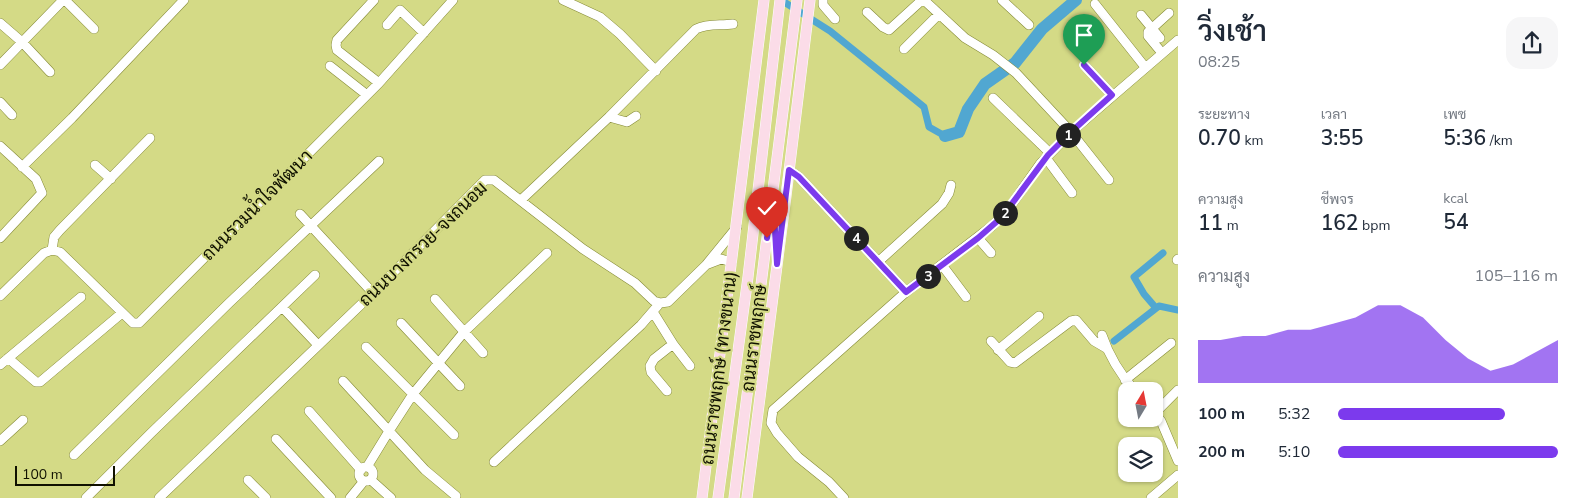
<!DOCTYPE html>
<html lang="th">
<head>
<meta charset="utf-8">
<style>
	:root { --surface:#fff; --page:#f6f6f7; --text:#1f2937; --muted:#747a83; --accent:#7c3aed }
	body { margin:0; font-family:"Nunito Sans",Sarabun,sans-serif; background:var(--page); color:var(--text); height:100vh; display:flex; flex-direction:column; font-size:19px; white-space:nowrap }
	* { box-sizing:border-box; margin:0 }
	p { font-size:16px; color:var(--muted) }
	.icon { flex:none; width:28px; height:28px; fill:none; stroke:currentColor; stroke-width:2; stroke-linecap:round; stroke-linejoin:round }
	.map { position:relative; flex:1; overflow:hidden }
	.details { display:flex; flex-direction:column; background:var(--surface); width:400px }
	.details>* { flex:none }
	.needle { width:32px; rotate:10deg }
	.tools { position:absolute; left:1118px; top:382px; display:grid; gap:10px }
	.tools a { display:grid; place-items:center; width:45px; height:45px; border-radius:10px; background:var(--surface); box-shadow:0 1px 4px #0004; font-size:25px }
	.scale { position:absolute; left:15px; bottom:12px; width:100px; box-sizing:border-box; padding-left:5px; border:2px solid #101100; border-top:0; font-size:14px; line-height:18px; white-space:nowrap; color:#101100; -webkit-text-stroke:4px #d4da86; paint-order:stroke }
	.pin { position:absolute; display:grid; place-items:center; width:42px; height:42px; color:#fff; margin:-51px -21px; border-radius:50% 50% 50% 0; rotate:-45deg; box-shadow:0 0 5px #0007 }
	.pin .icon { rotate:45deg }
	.km { position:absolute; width:25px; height:25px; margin:-12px; border-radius:50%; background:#222; color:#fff; font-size:14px; line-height:25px; text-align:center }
	.round { display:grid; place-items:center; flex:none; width:52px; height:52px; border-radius:15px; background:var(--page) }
	.head { display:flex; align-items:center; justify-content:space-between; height:85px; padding:0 20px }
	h1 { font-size:28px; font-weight:600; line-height:38px }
	.metrics { display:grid; grid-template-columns:repeat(3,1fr); gap:8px; height:85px; padding:5px 20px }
	.metrics div { display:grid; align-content:center }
	.metrics b { font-size:21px; font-weight:600 }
	.metrics small { font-size:14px; font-weight:400 }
	.metrics p { font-size:14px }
	.chart { height:140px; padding:10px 20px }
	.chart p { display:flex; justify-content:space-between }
	.chart svg { width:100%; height:90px; margin-top:5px; fill:var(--accent); opacity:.7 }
	ul { padding:0 20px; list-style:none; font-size:16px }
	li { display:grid; grid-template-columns:80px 60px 1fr; align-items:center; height:38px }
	li i { height:12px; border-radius:6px; background:var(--accent) }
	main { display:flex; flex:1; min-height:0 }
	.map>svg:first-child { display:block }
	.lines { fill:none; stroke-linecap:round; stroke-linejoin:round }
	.canal { stroke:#51a7d1; stroke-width:7 }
	.river { stroke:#51a7d1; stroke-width:12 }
	.minor-casing { stroke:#868b37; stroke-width:10 }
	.major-casing { stroke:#fff; stroke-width:11 }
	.minor { stroke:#fff; stroke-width:9 }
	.major { stroke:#fbdce8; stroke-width:10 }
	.route-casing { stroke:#fff; stroke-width:10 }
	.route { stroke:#7c3aed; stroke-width:6 }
	.labels { text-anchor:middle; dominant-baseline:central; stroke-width:4; stroke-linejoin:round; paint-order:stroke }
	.street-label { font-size:18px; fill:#101100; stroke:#d4da86 }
</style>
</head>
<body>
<main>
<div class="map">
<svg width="1178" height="498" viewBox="0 0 1178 498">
	<rect width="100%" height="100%" fill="#d4da86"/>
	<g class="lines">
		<path class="canal" d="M 781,0 L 830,31 L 924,107 L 929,127 L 945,136
			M 1156,308 L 1144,294 L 1134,277 L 1163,253
			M 1114,341 L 1159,306 L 1178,310"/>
		<path class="river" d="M 945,136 L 959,132 L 968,109 L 985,84 L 1015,63 L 1042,29 L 1076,0"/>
		<g class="minor-casing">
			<path id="minor" d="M 65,0 L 94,29
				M 374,0 L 337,40 L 336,45 L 337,50 L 379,83
				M 563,0 L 600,17 L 620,34 L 656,71
				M 823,0 L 823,5 L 835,19
				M 924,0 L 965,38 L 993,55 L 1016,73 L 1071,132 L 1109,180
				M 1002,0 L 1029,25
				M 1095,4 L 1145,67
				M 867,12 L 883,27 L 889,30 L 922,0
				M 1141,15 L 1160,38
				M 0,23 L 22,42 L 50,72
				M 387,25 L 400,10 L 424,33
				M 904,49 L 939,14
				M 1162,53 L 1148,36 L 1148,32 L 1169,13
				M 0,65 L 63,0
				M 1084,65 L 1112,95
				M 330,66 L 367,95
				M 993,98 L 1050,153
				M 0,102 L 12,115
				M 609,117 L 627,122 L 636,116
				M 0,146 L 36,179 L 42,193 L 0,238
				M 1046,158 L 1072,193
				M 95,165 L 111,179
				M 22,167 L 72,118 L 184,0
				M 789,170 L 799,177 L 906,292
				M 521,200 L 609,117 L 696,29 C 709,23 720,26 733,24
				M 300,214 L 373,293
				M 978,238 L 991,253
				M 52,250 L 60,252 L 133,323 L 139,323 L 379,83 L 453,0
				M 1177,260 L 1178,259
				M 878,262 L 942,204 L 949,193 L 951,185
				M 708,264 L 721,259 L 732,262
				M 942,265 L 966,297
				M 0,296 L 44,253 L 52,250 L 54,237 L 60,230 L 150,138
				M 435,299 L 483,353
				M 282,307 L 318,345
				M 653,312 L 673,344 L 654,359 L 650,366 L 651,372 L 667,391
				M 401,323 L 460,386
				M 1102,335 C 1109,356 1120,374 1135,391
				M 991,341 L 1010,362 L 1015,363 L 1071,321 L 1076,320 L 1094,341 L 1106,348
				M 673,344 L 690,366
				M 366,347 L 454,435
				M 998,350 L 1039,316
				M 8,358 L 36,382 L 40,382 L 122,313
				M 0,365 L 81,297
				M 1125,380 L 1171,343
				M 343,381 L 425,470 L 456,496
				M 309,411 L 361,470
				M 1154,412 L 1161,421 L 1178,461
				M 1155,413 L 1178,390
				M 276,439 L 331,498
				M 0,441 L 23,420
				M 74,455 L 229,303 L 379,161
				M 494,462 L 641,325 L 660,303
				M 367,467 L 389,431 L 413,394 L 464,332 L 547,253
				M359 474a7 7 0 1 1 14 0a7 7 0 1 1-14 0Z
				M 248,480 L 266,498
				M 371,480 L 391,498
				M 86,498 L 151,433 L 315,275
				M 159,498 L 373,293 L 485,180 L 494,180 L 583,249 L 635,283 L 654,301 L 660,303 L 668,302 L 706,265 L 737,227
				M 350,498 L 364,481
				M 844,498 L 829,482 L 798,457 L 777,433 L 771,423 L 773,410 L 906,292 L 992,226 L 1007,211 L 1040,164 L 1071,132 L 1178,40
				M 1151,498 L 1178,475"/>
		</g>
		<g class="major-casing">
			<path id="major" d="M 702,498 L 764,0
				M 718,498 L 748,277 L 780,0
				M 734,498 L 797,0
				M 747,498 L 786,196 L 810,0"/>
		</g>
		<use href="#minor" class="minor"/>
		<use href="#major" class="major"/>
	</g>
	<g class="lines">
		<g class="route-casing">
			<path id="route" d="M 767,238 L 773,197 L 777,264 L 789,170 L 799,177 L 906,292 L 978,238 L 1002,217 L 1048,155 L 1071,132 L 1112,95 L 1084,65"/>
		</g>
		<use href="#route" class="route"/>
	</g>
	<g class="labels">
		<g class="street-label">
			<text transform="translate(257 205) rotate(-45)">ถนนรวมน้ำใจพัฒนา</text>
			<text transform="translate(423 244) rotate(-44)">ถนนบางกรวย-จงถนอม</text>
			<text transform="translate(754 338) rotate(-83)">ถนนราชพฤกษ์</text>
			<text transform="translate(719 368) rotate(-83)">ถนนราชพฤกษ์ (ทางขนาน)</text>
		</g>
	</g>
</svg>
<div class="tools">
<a><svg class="needle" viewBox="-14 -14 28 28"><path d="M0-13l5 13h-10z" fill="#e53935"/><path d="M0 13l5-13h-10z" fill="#747a83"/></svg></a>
<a><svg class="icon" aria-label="layers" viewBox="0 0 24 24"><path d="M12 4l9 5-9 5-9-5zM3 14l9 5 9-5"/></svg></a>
</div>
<div class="scale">100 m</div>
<div class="pin" style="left:1084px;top:65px;background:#1e9e55"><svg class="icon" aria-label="arrive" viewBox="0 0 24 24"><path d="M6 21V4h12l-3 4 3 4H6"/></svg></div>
<div class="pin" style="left:767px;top:238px;background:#d93025"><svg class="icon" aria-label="check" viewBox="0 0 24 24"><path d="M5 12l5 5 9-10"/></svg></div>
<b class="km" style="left:1068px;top:135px">1</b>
<b class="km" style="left:1005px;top:213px">2</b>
<b class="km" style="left:928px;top:276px">3</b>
<b class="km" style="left:856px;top:238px">4</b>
</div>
<section class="details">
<div class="head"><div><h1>วิ่งเช้า</h1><p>08:25</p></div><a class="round"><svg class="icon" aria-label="share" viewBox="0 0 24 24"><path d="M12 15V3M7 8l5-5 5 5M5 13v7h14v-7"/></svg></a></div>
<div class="metrics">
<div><p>ระยะทาง</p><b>0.70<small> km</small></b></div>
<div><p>เวลา</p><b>3:55</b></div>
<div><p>เพซ</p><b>5:36<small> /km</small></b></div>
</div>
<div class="metrics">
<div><p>ความสูง</p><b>11<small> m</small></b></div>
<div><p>ชีพจร</p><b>162<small> bpm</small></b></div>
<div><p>kcal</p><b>54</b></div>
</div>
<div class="chart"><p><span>ความสูง</span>105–116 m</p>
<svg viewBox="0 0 160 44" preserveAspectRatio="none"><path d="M0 44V23L10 23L20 21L30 21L40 18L50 18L60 15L70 12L80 6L90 6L100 12L110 23L120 32L130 38L140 35L150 29L160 23V44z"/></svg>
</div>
<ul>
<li><b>100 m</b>5:32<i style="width:76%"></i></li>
<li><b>200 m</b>5:10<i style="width:100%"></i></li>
</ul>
</section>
</main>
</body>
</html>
